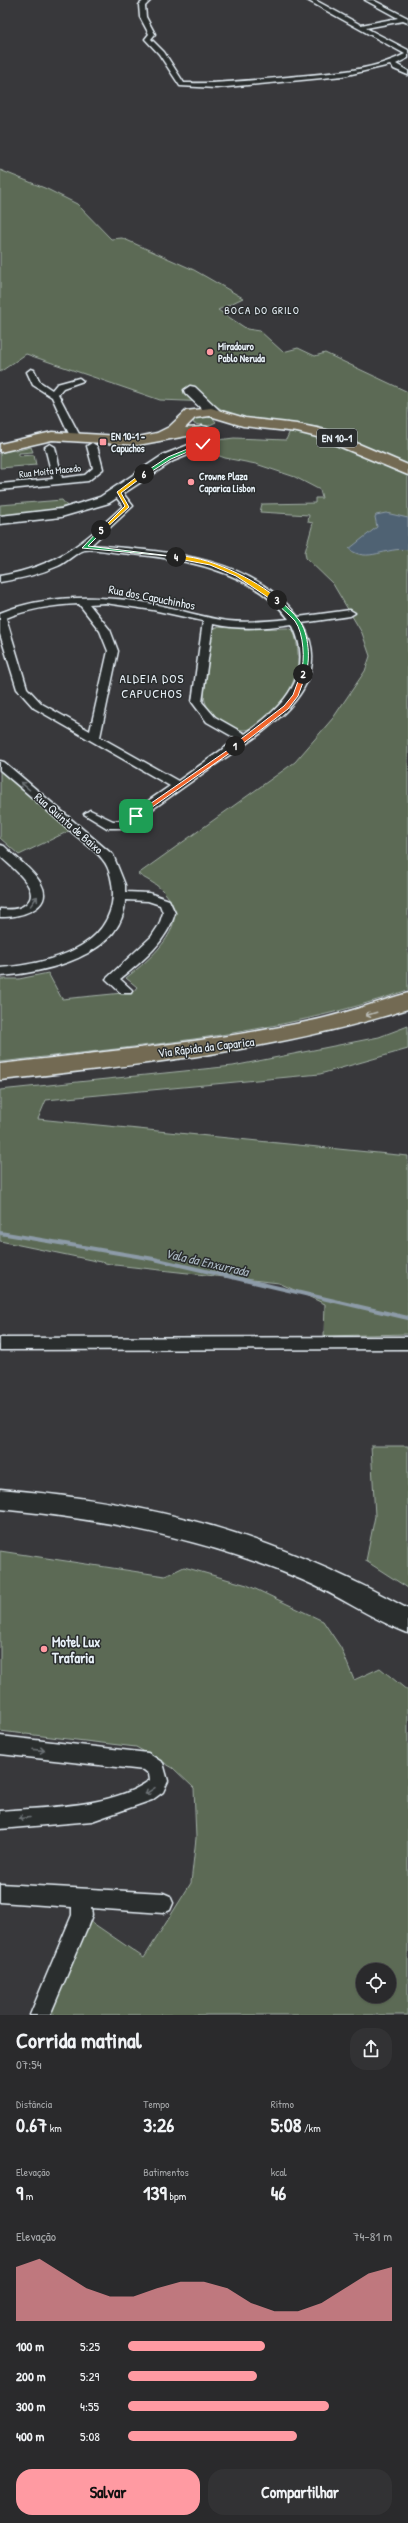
<!DOCTYPE html>
<html lang="pt">
<head>
<meta charset="utf-8">
<style>
	:root { --surface:#2a2a2c; --page:#323234; --text:#f1f3f6; --muted:#a5a7a9; --line:#464648; --accent:#ff9aa2 }
	body { margin:0; font-family:"Patrick Hand",sans-serif; background:var(--page); color:var(--text); height:100vh; display:flex; flex-direction:column; font-size:15px; white-space:nowrap }
	* { box-sizing:border-box; margin:0 }
	p { font-size:13px; color:var(--muted) }
	.icon { flex:none; width:22px; height:22px; fill:none; stroke:currentColor; stroke-width:2; stroke-linecap:round; stroke-linejoin:round }
	.map { position:relative; height:2015px; overflow:hidden }
	.details { display:flex; flex-direction:column; background:var(--surface); flex:1 }
	.details>* { flex:none }
	.controls { position:absolute; left:356px; top:1963px; display:grid; gap:8px }
	.controls a { display:grid; place-items:center; width:40px; height:40px; border-radius:50%; background:var(--surface); box-shadow:0 1px 3px #0004,0 0 0 1px var(--line); font-size:20px }
	.pin { position:absolute; display:grid; place-items:center; width:34px; height:34px; color:#fff; margin:-17px; border-radius:8px; box-shadow:0 2px 6px #0006 }
	.km { position:absolute; width:20px; height:20px; margin:-10px; border-radius:50%; background:#222; color:#fff; font-size:11px; line-height:20px; text-align:center }
	.round { display:grid; place-items:center; flex:none; width:42px; height:42px; border-radius:16px; background:var(--page) }
	.overview { display:flex; align-items:center; justify-content:space-between; height:68px; padding:0 16px }
	h1 { font-size:22px; font-weight:800; line-height:30px }
	.stats { display:grid; grid-template-columns:repeat(3,1fr); gap:6px; height:68px; padding:4px 16px }
	.stats div { display:grid; align-content:center }
	.stats b { font-size:20px; font-weight:800 }
	.stats small { font-size:11px; font-weight:400 }
	.stats p { font-size:11px }
	.chart { height:112px; padding:8px 16px }
	.chart p { display:flex; justify-content:space-between }
	.chart svg { width:100%; height:72px; margin-top:4px; fill:var(--accent); opacity:.7 }
	.cta { display:flex; gap:8px; margin-top:auto; padding:8px 16px }
	.cta a { flex:1; height:46px; border-radius:16px; background:var(--accent); color:#111; font-size:16px; font-weight:800; line-height:46px; text-align:center }
	.cta a+a { background:var(--page); color:var(--text) }
	ul { padding:0 16px; list-style:none; font-size:13px }
	li { display:grid; grid-template-columns:64px 48px 1fr; align-items:center; height:30px }
	li i { height:10px; border-radius:5px; background:var(--accent) }
	.map>svg:first-child { display:block }
	.green { fill:#5b6b54; stroke:#a2aea6; fill-rule:evenodd }
	.water { fill:#506273; stroke:#8d9ba8 }
	.lines { fill:none; stroke-linecap:round; stroke-linejoin:round }
	.stream { stroke:#8d9ba8; stroke-width:4 }
	.street-casing { stroke:#e8f1f8; stroke-width:3 }
	.secondary-casing { stroke:#e8f1f8; stroke-width:3 }
	.primary-casing { stroke:#e8f1f8; stroke-width:3 }
	.highway-casing { stroke:#e8f1f8; stroke-width:3 }
	.street { fill:#2a2d2e; fill-rule:evenodd }
	.secondary { fill:#2a2d2e; fill-rule:evenodd }
	.primary { fill:#736b52; fill-rule:evenodd }
	.highway { fill:#736b52; fill-rule:evenodd }
	.oneway { stroke:#6c7275 }
	.oneway2 { stroke:#b9bbb6 }
	.split-1 { fill:#f0652b; stroke:#fff }
	.split-2 { fill:#f0652b; stroke:#fff }
	.split-3 { fill:#22a559; stroke:#fff }
	.split-4 { fill:#f5b400; stroke:#fff }
	.split-5 { fill:#22a559; stroke:#fff }
	.split-6 { fill:#f5b400; stroke:#fff }
	.split-7 { fill:#22a559; stroke:#fff }
	.poi-dot { fill:#ff9aa2; stroke:#2a2d2e; stroke-width:1.5 }
	.labels { text-anchor:middle; dominant-baseline:central; stroke-width:3; stroke-linejoin:round; paint-order:stroke }
	.far-poi-label { font-size:10px; font-weight:bold; fill:#e8f1f8; stroke:#2a2d2e; text-anchor:start }
	.far-street-label { font-size:10px; fill:#e8f1f8; stroke:#2a2d2e }
	.far-neighbourhood-label { font-size:11px; letter-spacing:1px; fill:#e8f1f8; stroke:#2a2d2e }
	.shield { fill:#2a2d2e; stroke:#afb6bb; stroke-width:1 }
	.shield-label { font-size:11px; font-weight:bold; fill:#e8f1f8 }
	.street-label { font-size:12px; fill:#e8f1f8; stroke:#2a2d2e }
	.neighbourhood-label { font-size:13px; letter-spacing:1px; fill:#e8f1f8; stroke:#2a2d2e }
	.water-label { font-size:13px; font-style:italic; fill:#abb8c3; stroke:#2a2d2e }
	.near-poi-label { font-size:14px; font-weight:bold; fill:#e8f1f8; stroke:#2a2d2e; text-anchor:start }
</style>
</head>
<body>
<div class="map">
<svg width="408" height="2015" viewBox="0 0 408 2015">
	<rect width="100%" height="100%" fill="#38383b"/>
	<filter id="ink" filterUnits="userSpaceOnUse"><feTurbulence type="fractalNoise" baseFrequency=".025" numOctaves="2"/><feDisplacementMap in="SourceGraphic" scale="8" xChannelSelector="R" yChannelSelector="G"/><feConvolveMatrix kernelMatrix="1 2 1 2 8 2 1 2 1" color-interpolation-filters="sRGB"/></filter>
	<g filter="url(#ink)">
		<path class="green" d="M 0,170 L 47,189 L 77,204 L 111,239 L 122,238 L 194,270 L 243,298 L 218,310 L 247,329 L 260,331 L 283,352 L 298,348 L 315,356 L 325,353 L 408,392 L 408,465 L 318,427 L 232,416 L 210,402 L 160,400 L 26,354 L 0,372 Z
			M 200,416 L 212,417 L 216,422 L 208,426 L 194,424 L 193,419 Z
			M 290,431 L 309,433 L 408,475 L 408,990 C 276,1036 137,1046 0,1062 L 0,979 L 19,979 L 48,973 L 62,999 L 133,992 L 137,987 L 126,978 C 151,958 197,922 161,889 C 155,883 145,879 138,874 L 295,762 L 333,718 L 365,671 L 370,656 L 362,633 L 333,584 L 306,558 L 305,552 L 313,523 L 308,522 L 309,515 L 260,512 L 262,504 L 315,503 L 315,498 L 322,498 L 320,490 L 295,477 L 256,464 L 225,458 L 203,450 L 218,440 L 234,438 L 286,440 Z
			M 31,447 L 33,452 L 19,453 L 19,456 L 34,455 L 36,465 L 0,468 L 0,453 L 14,449 L 15,451 Z
			M 62,500 L 67,506 L 36,513 L 0,516 L 0,505 Z
			M 217,627 L 245,629 L 288,628 L 293,630 C 306,664 293,694 267,717 C 260,723 252,730 243,730 C 235,730 226,724 220,720 C 211,714 205,707 204,695 L 212,630 Z
			M 0,770 L 71,830 L 19,855 L 0,838 Z
			M 408,1026 L 408,1049 L 320,1074 L 46,1100 L 38,1119 L 408,1156 L 408,1334 L 324,1336 L 325,1304 L 279,1283 L 115,1265 L 0,1241 L 0,1090 L 233,1066 L 379,1037 Z
			M 371,1446 L 408,1446 L 408,1588 L 366,1561 L 375,1516 Z
			M 0,1551 L 165,1576 L 184,1567 L 247,1585 L 323,1621 L 341,1648 L 354,1680 L 380,1668 L 408,1691 L 408,2015 L 49,2015 L 87,1919 L 144,1958 L 191,1883 L 196,1838 L 194,1788 L 173,1768 L 136,1747 L 0,1731 ZM 363,1970 L 389,1970 L 389,1996 L 363,1996 Z"/>
		<path class="water" d="M 386,513 L 408,518 L 408,550 C 386,546 368,564 349,549 L 377,527 L 375,517 L 376,515 Z"/>
		<g class="lines">
			<path class="stream" d="M 0,1233 L 154,1259 L 408,1318"/>
			<g class="street-casing">
				<path id="street" d="M 144,0 L 151,0 L 145,6 L 146,17 L 155,34 L 151,39 L 164,52 L 184,83 C 219,84 253,80 288,77 C 328,73 369,72 405,54 L 307,0 L 315,0 L 361,25 L 398,18 L 365,0 L 373,0 L 408,18 L 408,23 L 403,21 L 366,28 L 408,50 L 408,58 L 396,64 L 408,71 L 408,75 L 394,69 L 390,65 L 343,76 L 216,88 L 180,86 L 159,54 L 145,39 L 149,34 L 140,17 L 139,5 Z
					M 31,369 L 34,370 L 40,382 L 52,390 L 57,384 L 79,378 L 83,381 L 63,388 L 58,394 L 80,436 L 78,438 L 70,436 L 52,397 L 33,385 L 27,372 Z
					M 50,444 L 55,447 L 62,478 L 85,475 L 93,468 L 87,446 L 92,443 L 97,446 L 103,469 L 88,481 L 0,490 L 0,484 L 53,479 L 45,447 Z
					M 118,490 L 121,491 L 133,506 L 91,545 C 162,551 251,555 298,617 L 350,610 L 355,613 L 350,616 L 302,623 C 341,690 258,735 213,766 C 184,787 155,807 126,828 L 107,828 L 84,814 L 90,810 L 113,821 L 119,821 L 170,786 L 34,708 L 17,689 L 0,634 L 0,613 C 46,594 105,595 153,604 C 178,609 203,618 228,621 C 247,623 269,621 289,619 C 250,568 179,558 121,553 C 110,552 94,548 84,550 C 76,552 67,562 58,566 C 40,574 20,579 0,582 L 0,576 C 57,566 82,544 123,506 L 113,493 ZM 105,603 L 153,610 L 203,621 L 192,702 L 207,722 L 237,739 L 178,781 L 100,737 L 118,651 L 110,630 L 89,604 ZM 79,604 L 100,631 L 108,651 L 90,731 L 42,704 L 27,688 L 6,618 C 28,609 55,605 79,604 ZM 213,624 C 239,630 266,628 292,624 C 317,674 283,707 245,734 L 215,717 L 202,702 Z
					M 0,761 L 4,762 L 113,855 L 125,885 L 125,892 L 149,893 L 169,900 L 175,913 C 167,941 143,961 120,979 L 132,990 L 131,993 L 121,993 L 106,979 L 151,937 L 159,925 L 163,913 L 160,905 L 148,901 L 125,900 C 124,956 43,973 0,976 L 0,968 C 45,964 111,950 113,894 C 113,884 110,868 103,860 C 96,850 83,842 74,834 C 49,812 25,791 0,770 Z
					M 0,845 L 4,846 C 15,857 35,872 41,884 C 55,909 17,918 0,917 L 0,909 C 10,910 20,910 27,903 C 42,889 10,866 0,856 Z
					M 408,1337 L 408,1349 L 0,1350 L 0,1338 Z
					M 0,1736 L 148,1753 L 163,1763 L 168,1781 L 163,1792 L 152,1800 L 92,1821 L 0,1829 L 0,1811 C 46,1807 112,1808 150,1780 L 149,1774 L 144,1770 L 0,1754 Z
					M 0,1884 L 163,1893 L 170,1896 L 173,1903 L 170,1910 L 163,1913 L 91,1908 L 92,1915 L 87,1928 L 50,2015 L 30,2015 L 72,1915 L 72,1907 L 0,1902 Z"/>
			</g>
			<g class="secondary-casing">
				<path id="secondary" d="M 190,386 L 195,387 L 219,410 L 221,413 L 219,416 L 209,416 L 185,393 L 184,390 Z
					M 202,426 L 207,427 L 213,435 L 209,442 L 200,450 L 173,461 L 109,503 L 61,517 L 0,524 L 0,516 L 61,509 L 100,497 L 163,455 L 191,444 L 199,435 L 195,430 Z
					M 0,1489 C 154,1502 272,1534 408,1609 L 408,1633 C 371,1619 337,1594 300,1579 C 203,1538 104,1519 0,1509 Z"/>
			</g>
			<g class="primary-casing">
				<path id="primary" d="M 211,408 L 245,418 L 297,424 L 326,430 L 408,465 L 408,475 L 317,437 L 297,432 L 243,426 L 210,416 L 195,418 L 185,428 L 203,427 L 205,430 L 203,433 L 138,445 L 52,440 L 0,452 L 0,444 L 52,432 L 138,437 L 157,433 L 169,427 L 186,411 Z"/>
			</g>
			<g class="highway-casing">
				<path id="highway" d="M 408,993 L 408,1009 C 275,1051 138,1065 0,1080 L 0,1064 C 102,1052 205,1043 306,1022 C 341,1015 374,1003 408,993 Z"/>
			</g>
			<use href="#street" class="street"/>
			<use href="#secondary" class="secondary"/>
			<use href="#primary" class="primary"/>
			<use href="#highway" class="highway"/>
		</g>
		<defs><path id="oneway-shaft" d="M-6 0H5M1.5-3L5.5 0L1.5 3" fill="none" stroke-width="1.6" stroke-linecap="round" stroke-linejoin="round"/></defs>
		<g class="oneway">
			<use href="#oneway-shaft" transform="translate(25 786) rotate(-140)"/>
			<use href="#oneway-shaft" transform="translate(34 901) rotate(-54)"/>
			<use href="#oneway-shaft" transform="translate(39 1750) rotate(6)"/>
			<use href="#oneway-shaft" transform="translate(150 1791) rotate(146)"/>
			<use href="#oneway-shaft" transform="translate(24 1818) rotate(175)"/>
		</g>
		<use class="oneway2" href="#oneway-shaft" transform="translate(371 1014) rotate(163)"/>
	</g>
	<path class="split-1" d="M 235,745 L 237,748 L 138,817 L 134,817 L 134,815 Z"/>
	<path class="split-2" d="M 301,673 L 306,674 L 298,696 L 288,709 L 237,748 L 233,748 L 233,745 L 284,706 L 293,695 Z"/>
	<path class="split-3" d="M 279,599 C 285,606 293,612 299,620 C 309,633 311,661 305,676 L 301,674 C 305,660 304,634 295,621 C 289,614 280,608 274,600 Z"/>
	<path class="split-4" d="M 174,556 C 205,554 257,580 279,600 L 275,602 L 236,576 L 210,565 L 174,558 Z"/>
	<path class="split-5" d="M 100,529 L 104,530 L 88,546 L 179,557 L 82,548 Z"/>
	<path class="split-6" d="M 142,473 L 146,474 L 121,493 L 129,507 L 103,531 L 100,531 L 125,506 L 117,492 Z"/>
	<path class="split-7" d="M 202,443 L 206,444 L 171,459 L 146,475 L 142,474 L 168,457 Z"/>
	<g class="poi-dot">
		<circle cx="210" cy="352" r="4"/>
		<rect x="99" y="438" width="8" height="8" rx="2"/>
		<circle cx="191" cy="482" r="4"/>
		<circle cx="44" cy="1649" r="4"/>
	</g>
	<g class="labels">
		<g class="far-poi-label">
			<text x="218" y="346">Miradouro<tspan x="218" dy="12">Pablo Neruda</tspan></text>
			<text x="111" y="436">EN 10-1 -<tspan x="111" dy="12">Capuchos</tspan></text>
			<text x="199" y="476">Crowne Plaza<tspan x="199" dy="12">Caparica Lisbon</tspan></text>
		</g>
		<g class="far-street-label">
			<text transform="translate(50 471) rotate(-6)">Rua Moita Macedo</text>
		</g>
		<g class="far-neighbourhood-label">
			<text x="262" y="310">BOCA DO GRILO</text>
		</g>
		<rect class="shield" x="317" y="429" width="40" height="18" rx="3"/>
		<g class="shield-label">
			<text x="337" y="438">EN 10-1</text>
		</g>
		<g class="street-label">
			<text transform="translate(152 597) rotate(11)">Rua dos Capuchinhos</text>
			<text transform="translate(69 823) rotate(41)">Rua Quinta de Baixo</text>
			<text transform="translate(206 1047) rotate(-7)">Via Rápida da Caparica</text>
		</g>
		<g class="neighbourhood-label">
			<text x="152" y="678">ALDEIA DOS<tspan x="152" dy="15">CAPUCHOS</tspan></text>
		</g>
		<g class="water-label">
			<text transform="translate(207 1262) rotate(13)">Vala da Enxurrada</text>
		</g>
		<g class="near-poi-label">
			<text x="52" y="1641">Motel Lux<tspan x="52" dy="16">Trafaria</tspan></text>
		</g>
	</g>
</svg>
<div class="controls">
<a><svg class="icon" aria-label="locate" viewBox="0 0 24 24"><circle cx="12" cy="12" r="6"/><path d="M12 2v4M12 18v4M2 12h4M18 12h4"/></svg></a>
</div>
<div class="pin" style="left:136px;top:816px;background:#1e9e55"><svg class="icon" aria-label="arrive" viewBox="0 0 24 24"><path d="M6 21V4h12l-3 4 3 4H6"/></svg></div>
<div class="pin" style="left:203px;top:444px;background:#d93025"><svg class="icon" aria-label="check" viewBox="0 0 24 24"><path d="M5 12l5 5 9-10"/></svg></div>
<b class="km" style="left:235px;top:746px">1</b>
<b class="km" style="left:303px;top:674px">2</b>
<b class="km" style="left:277px;top:600px">3</b>
<b class="km" style="left:176px;top:557px">4</b>
<b class="km" style="left:101px;top:530px">5</b>
<b class="km" style="left:144px;top:474px">6</b>
</div>
<section class="details">
<div class="overview"><div><h1>Corrida matinal</h1><p>07:54</p></div><a class="round"><svg class="icon" aria-label="share" viewBox="0 0 24 24"><path d="M12 15V3M7 8l5-5 5 5M5 13v7h14v-7"/></svg></a></div>
<div class="stats">
<div><p>Distância</p><b>0.67<small> km</small></b></div>
<div><p>Tempo</p><b>3:26</b></div>
<div><p>Ritmo</p><b>5:08<small> /km</small></b></div>
</div>
<div class="stats">
<div><p>Elevação</p><b>9<small> m</small></b></div>
<div><p>Batimentos</p><b>139<small> bpm</small></b></div>
<div><p>kcal</p><b>46</b></div>
</div>
<div class="chart"><p><span>Elevação</span>74–81 m</p>
<svg viewBox="0 0 160 44" preserveAspectRatio="none"><path d="M0 44V11L10 6L20 15L30 24L40 29L50 29L60 24L70 20L80 20L90 24L100 33L110 38L120 38L130 33L140 24L150 15L160 11V44z"/></svg>
</div>
<ul>
<li><b>100 m</b>5:25<i style="width:52%"></i></li>
<li><b>200 m</b>5:29<i style="width:49%"></i></li>
<li><b>300 m</b>4:55<i style="width:76%"></i></li>
<li><b>400 m</b>5:08<i style="width:64%"></i></li>
</ul>
<div class="cta"><a>Salvar</a><a>Compartilhar</a></div>
</section>
</body>
</html>
